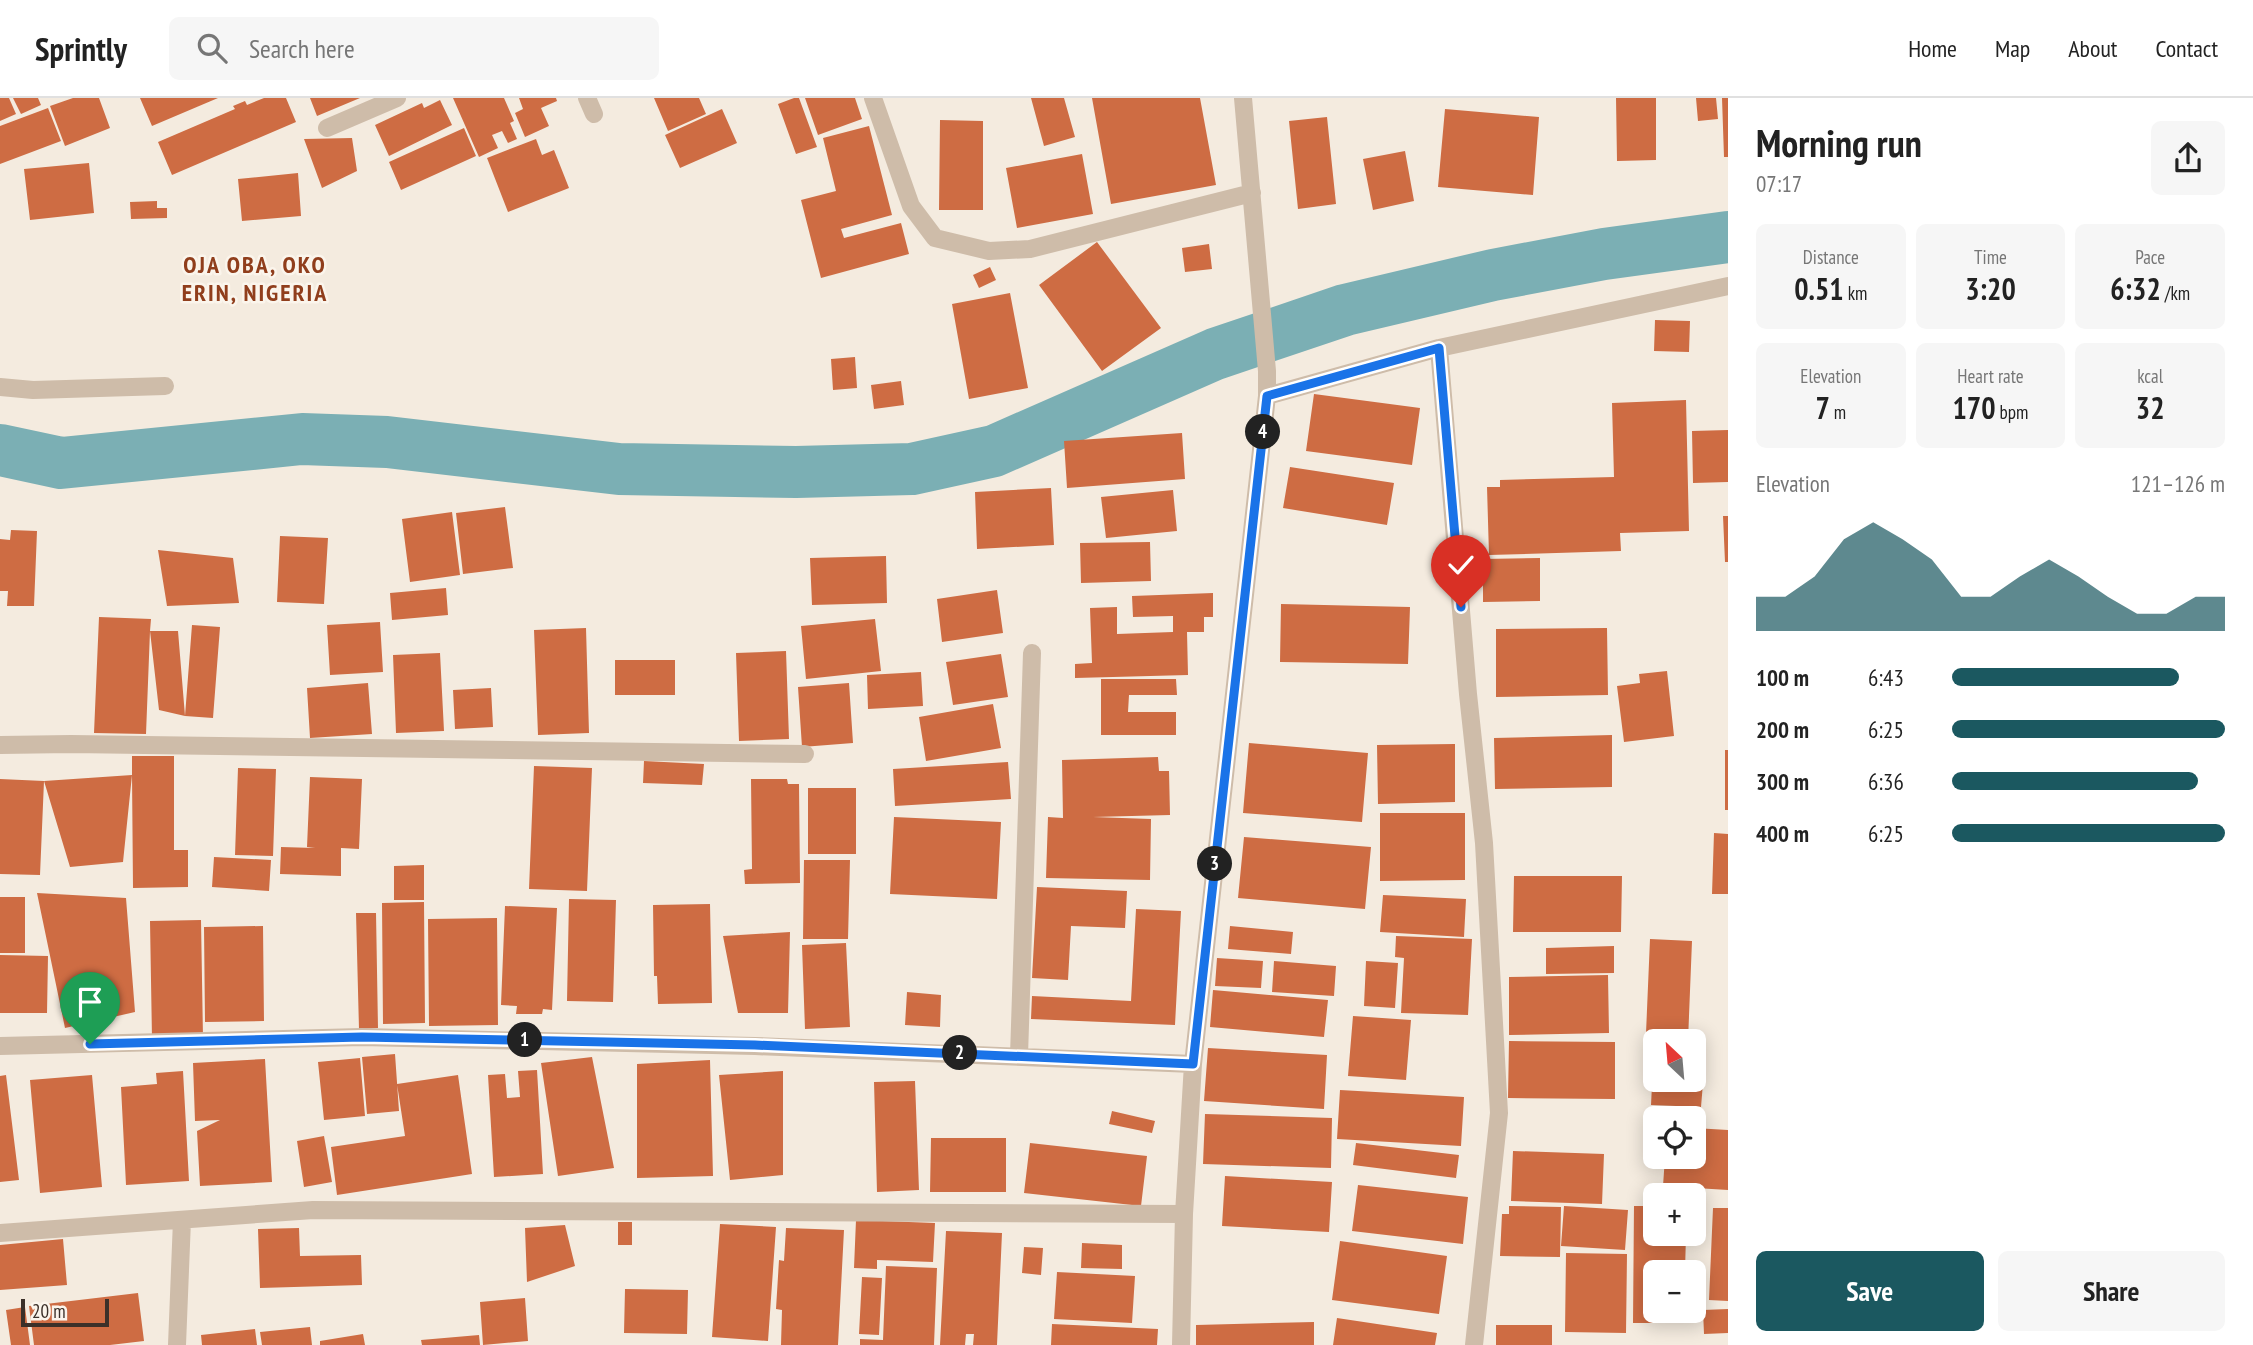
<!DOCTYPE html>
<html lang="en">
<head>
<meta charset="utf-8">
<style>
	:root { --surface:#fff; --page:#f6f6f6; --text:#222; --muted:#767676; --line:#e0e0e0; --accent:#1b5860 }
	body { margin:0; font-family:"PT Sans Narrow",sans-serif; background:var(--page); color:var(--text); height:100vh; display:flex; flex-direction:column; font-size:26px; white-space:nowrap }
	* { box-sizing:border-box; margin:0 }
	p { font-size:23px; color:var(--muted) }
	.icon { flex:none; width:38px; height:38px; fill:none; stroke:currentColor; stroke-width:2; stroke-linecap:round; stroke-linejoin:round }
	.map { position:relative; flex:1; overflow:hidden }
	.side { display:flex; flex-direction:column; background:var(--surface); width:525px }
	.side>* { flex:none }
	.needle { width:46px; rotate:334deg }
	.fabs { position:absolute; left:1643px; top:931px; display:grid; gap:14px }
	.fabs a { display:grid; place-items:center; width:63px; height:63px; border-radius:10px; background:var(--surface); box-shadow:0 4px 18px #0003; font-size:35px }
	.scale { position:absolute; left:21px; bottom:18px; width:88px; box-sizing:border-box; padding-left:7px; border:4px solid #3b3029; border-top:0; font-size:19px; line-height:24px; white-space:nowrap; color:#3b3029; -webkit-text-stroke:5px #fbf5ec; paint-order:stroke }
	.pin { position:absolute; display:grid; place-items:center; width:60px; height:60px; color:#fff; margin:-72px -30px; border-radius:50% 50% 50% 0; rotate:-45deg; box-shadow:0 0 7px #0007 }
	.pin .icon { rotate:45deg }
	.km { position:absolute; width:35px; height:35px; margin:-18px; border-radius:50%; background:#222; color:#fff; font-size:19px; line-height:35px; text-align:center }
	.round { display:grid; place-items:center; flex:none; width:74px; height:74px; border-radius:10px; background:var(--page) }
	.summary { display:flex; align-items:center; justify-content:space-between; height:119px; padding:0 28px }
	h1 { font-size:38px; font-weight:700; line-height:52px }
	.stats { display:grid; grid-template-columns:repeat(3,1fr); gap:10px; height:119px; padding:7px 28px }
	.stats div { display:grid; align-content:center; border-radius:10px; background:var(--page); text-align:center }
	.stats b { font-size:30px; font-weight:700 }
	.stats small { font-size:19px; font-weight:400 }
	.stats p { font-size:19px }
	.chart { height:196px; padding:14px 28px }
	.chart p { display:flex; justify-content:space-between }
	.chart svg { width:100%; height:126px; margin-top:7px; fill:var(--accent); opacity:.7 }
	.cta { display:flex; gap:14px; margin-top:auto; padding:14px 28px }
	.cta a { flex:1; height:80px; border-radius:10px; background:var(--accent); color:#fff; font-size:28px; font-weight:700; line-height:80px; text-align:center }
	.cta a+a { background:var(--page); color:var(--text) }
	ul { padding:0 28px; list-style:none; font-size:23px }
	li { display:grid; grid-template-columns:112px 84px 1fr; align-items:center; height:52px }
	li i { height:18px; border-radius:9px; background:var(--accent) }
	header { display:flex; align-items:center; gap:42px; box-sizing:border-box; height:98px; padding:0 35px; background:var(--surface); border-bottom:2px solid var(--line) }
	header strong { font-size:33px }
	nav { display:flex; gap:38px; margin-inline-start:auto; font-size:24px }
	.search { width:490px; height:63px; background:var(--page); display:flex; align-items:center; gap:18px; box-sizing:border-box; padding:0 24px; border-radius:10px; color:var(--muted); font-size:26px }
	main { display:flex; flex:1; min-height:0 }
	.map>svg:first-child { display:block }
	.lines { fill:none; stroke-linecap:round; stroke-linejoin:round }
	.river { stroke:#7bafb4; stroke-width:52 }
	.building { fill:#ce6c43 }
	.minor { stroke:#cebca9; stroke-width:18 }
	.route-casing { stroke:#fff; stroke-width:14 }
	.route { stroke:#1a73e8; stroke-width:9 }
	.labels { text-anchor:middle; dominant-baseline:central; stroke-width:5; stroke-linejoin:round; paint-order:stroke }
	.district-label { font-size:24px; font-weight:bold; letter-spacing:2px; fill:#903e1c; stroke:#fbf5ec }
</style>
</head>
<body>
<header>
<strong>Sprintly</strong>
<div class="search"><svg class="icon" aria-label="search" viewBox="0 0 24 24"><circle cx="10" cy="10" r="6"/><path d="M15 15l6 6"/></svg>Search here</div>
<nav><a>Home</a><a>Map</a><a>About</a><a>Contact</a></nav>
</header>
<main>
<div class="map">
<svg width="1728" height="1247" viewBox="0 0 1728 1247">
	<rect width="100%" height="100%" fill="#f4ebdf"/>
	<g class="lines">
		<path class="river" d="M 0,352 L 61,365 L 302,341 L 387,344 L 619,371 L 796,374 L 912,371 L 994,353 L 1215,256 L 1345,212 L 1493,177 L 1604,156 L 1728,139"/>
	</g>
	<path class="building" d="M 0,0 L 9,0 L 16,16 L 0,23 Z
		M 13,0 L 38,0 L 41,7 L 21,16 Z
		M 73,0 L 99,0 L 110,30 L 65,48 L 50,8 Z
		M 140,0 L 218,0 L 152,28 Z
		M 264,0 L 286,0 L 296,24 L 172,77 L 158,44 L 235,11 L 233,8 L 245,3 L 247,7 Z
		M 310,0 L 360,0 L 317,18 Z
		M 453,0 L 504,0 L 514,23 L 510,25 L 517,41 L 508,45 L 502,33 L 492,37 L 498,50 L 479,59 Z
		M 519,0 L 556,0 L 557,3 L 541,10 L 549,28 L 525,39 L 515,15 L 523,11 Z
		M 654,0 L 699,0 L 706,16 L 668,33 Z
		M 794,0 L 799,0 L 817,49 L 796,56 L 778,6 Z
		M 805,0 L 855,0 L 862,21 L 818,37 Z
		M 1031,0 L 1064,0 L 1075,39 L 1044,48 Z
		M 1092,0 L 1200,0 L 1216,87 L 1111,106 Z
		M 1616,0 L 1656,0 L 1656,62 L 1617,63 Z
		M 1696,0 L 1716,0 L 1718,21 L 1698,23 Z
		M 1722,0 L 1728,0 L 1728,59 L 1724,59 Z
		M 440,2 L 452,27 L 389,58 L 375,27 L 422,5 L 424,10 Z
		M 48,10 L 61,43 L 0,66 L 0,28 Z
		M 722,11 L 737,45 L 680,70 L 665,37 Z
		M 1445,11 L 1539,19 L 1533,97 L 1438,89 Z
		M 1327,19 L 1336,106 L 1298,111 L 1289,23 Z
		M 940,22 L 983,23 L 983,112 L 939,112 Z
		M 869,28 L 892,117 L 841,131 L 844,140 L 901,125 L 909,156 L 821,180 L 801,102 L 836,93 L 823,40 Z
		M 464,30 L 476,58 L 401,92 L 389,64 Z
		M 352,40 L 357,73 L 322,90 L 304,41 Z
		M 536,41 L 542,57 L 554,52 L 569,90 L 508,114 L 487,60 Z
		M 1405,53 L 1414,103 L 1373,112 L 1363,61 Z
		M 1082,56 L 1093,116 L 1017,130 L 1006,70 Z
		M 89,65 L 94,115 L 30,122 L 24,71 Z
		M 298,75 L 301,118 L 242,123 L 238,81 Z
		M 157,103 L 157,110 L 167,110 L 167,120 L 131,121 L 130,104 Z
		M 1097,144 L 1161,230 L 1102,273 L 1039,187 Z
		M 1209,146 L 1212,171 L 1185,174 L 1182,150 Z
		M 990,169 L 996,182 L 979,190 L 973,177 Z
		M 1010,195 L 1028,290 L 969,301 L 952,206 Z
		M 1655,222 L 1690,223 L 1689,254 L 1654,253 Z
		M 855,259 L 857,290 L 833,292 L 831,261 Z
		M 901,283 L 904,307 L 874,311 L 871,287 Z
		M 1314,296 L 1420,310 L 1412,367 L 1306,353 Z
		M 1686,302 L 1689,433 L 1620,435 L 1621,453 L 1489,457 L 1487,389 L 1500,389 L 1500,382 L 1614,379 L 1612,305 Z
		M 1728,332 L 1728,384 L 1693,385 L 1692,333 Z
		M 1182,335 L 1185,381 L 1067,390 L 1064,343 Z
		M 1290,369 L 1394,385 L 1387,427 L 1283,410 Z
		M 1051,390 L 1054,447 L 977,451 L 975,394 Z
		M 1173,392 L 1177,433 L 1106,440 L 1101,399 Z
		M 505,409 L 513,470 L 463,476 L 456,415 Z
		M 452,414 L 460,477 L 410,484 L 402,421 Z
		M 1723,418 L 1728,418 L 1728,464 L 1725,464 Z
		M 11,432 L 37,433 L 34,508 L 7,508 L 8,493 L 0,493 L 0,441 L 10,442 Z
		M 280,438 L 328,440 L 324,506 L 277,504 Z
		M 1150,444 L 1151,483 L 1081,485 L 1080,445 Z
		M 158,452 L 233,460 L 239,505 L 167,508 Z
		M 886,458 L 887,505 L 812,507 L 810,460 Z
		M 1540,460 L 1540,503 L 1483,504 L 1483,461 Z
		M 446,490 L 448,517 L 392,522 L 390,495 Z
		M 997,492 L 1003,535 L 942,544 L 937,501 Z
		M 1213,495 L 1213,519 L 1204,519 L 1204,534 L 1187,534 L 1188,577 L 1075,580 L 1075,566 L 1092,565 L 1090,510 L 1117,509 L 1117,536 L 1173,534 L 1173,518 L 1133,519 L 1132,498 Z
		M 1281,506 L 1410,509 L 1408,566 L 1280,564 Z
		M 99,519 L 151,521 L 150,533 L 178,533 L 185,618 L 159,612 L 150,533 L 146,636 L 94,635 Z
		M 875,521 L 881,573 L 806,581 L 801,528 Z
		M 380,524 L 383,574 L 330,577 L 327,527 Z
		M 192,527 L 220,529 L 213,620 L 185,618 Z
		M 586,530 L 589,635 L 538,637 L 534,532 Z
		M 1607,530 L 1608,597 L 1496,599 L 1496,531 Z
		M 786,553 L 789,641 L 739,643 L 736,555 Z
		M 440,555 L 444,633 L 396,635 L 393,557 Z
		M 1001,556 L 1008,599 L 953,607 L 946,564 Z
		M 615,562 L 675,562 L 675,597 L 615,597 Z
		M 1667,573 L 1674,638 L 1624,644 L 1617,588 L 1640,585 L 1639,576 Z
		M 921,574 L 923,608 L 868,611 L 867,577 Z
		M 1101,581 L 1176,581 L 1177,597 L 1129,597 L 1128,614 L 1176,614 L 1176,637 L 1101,637 Z
		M 368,585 L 372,636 L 310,640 L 307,590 Z
		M 849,585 L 853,645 L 802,649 L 798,589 Z
		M 491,590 L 493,629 L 455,631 L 453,592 Z
		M 993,606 L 1001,650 L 926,663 L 919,619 Z
		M 1612,637 L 1612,689 L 1495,691 L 1494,640 Z
		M 1249,645 L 1368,655 L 1362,724 L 1243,715 Z
		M 1455,646 L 1455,704 L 1378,706 L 1377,647 Z
		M 1725,652 L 1728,652 L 1728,712 L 1725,712 Z
		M 132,658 L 174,658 L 174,752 L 188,752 L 188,789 L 133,790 L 132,677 L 123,764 L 70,769 L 44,683 L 132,677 Z
		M 1158,659 L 1159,673 L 1169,673 L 1170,717 L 1093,719 L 1151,721 L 1150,782 L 1046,780 L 1048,719 L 1063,720 L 1062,662 Z
		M 644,663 L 704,666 L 702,687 L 643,685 Z
		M 1008,664 L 1011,701 L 895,708 L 893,671 Z
		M 534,668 L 592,670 L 587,793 L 529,791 Z
		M 238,670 L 276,671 L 273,758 L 235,757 Z
		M 310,679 L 362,681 L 359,751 L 341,750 L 341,778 L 280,776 L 281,749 L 315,750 L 307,749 Z
		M 0,681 L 44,683 L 40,777 L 0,776 Z
		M 751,681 L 787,681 L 788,686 L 799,686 L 800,785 L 745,786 L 744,772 L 752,771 Z
		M 808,690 L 856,690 L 856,756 L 808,756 Z
		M 1380,715 L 1465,715 L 1465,782 L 1380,783 Z
		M 894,719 L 1001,724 L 997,801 L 890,796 Z
		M 1714,735 L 1728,736 L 1728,796 L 1712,796 Z
		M 1244,739 L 1371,749 L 1365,811 L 1238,800 Z
		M 214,759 L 271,762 L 269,793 L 212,789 Z
		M 804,762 L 850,762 L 848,841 L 803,841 Z
		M 424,767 L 424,802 L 394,802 L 394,768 Z
		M 1514,778 L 1622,778 L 1621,834 L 1513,834 Z
		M 1037,789 L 1127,793 L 1125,830 L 1071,828 L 1068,882 L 1032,880 Z
		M 37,795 L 126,800 L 135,914 L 65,930 Z
		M 1383,797 L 1466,801 L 1464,839 L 1380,834 Z
		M 0,799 L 25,799 L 25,855 L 0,855 Z
		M 569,801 L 616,802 L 613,904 L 567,903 Z
		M 424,804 L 425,925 L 383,926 L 382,805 Z
		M 710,806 L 712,905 L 658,906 L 657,878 L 654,878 L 653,807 Z
		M 505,808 L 557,810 L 552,912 L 543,911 L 542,916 L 516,916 L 517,908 L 501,907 Z
		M 1136,811 L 1181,813 L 1175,927 L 1031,921 L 1032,898 L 1131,903 Z
		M 356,815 L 376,815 L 378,930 L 359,931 Z
		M 497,820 L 498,927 L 429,928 L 428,821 Z
		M 201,822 L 203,940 L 152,941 L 150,823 Z
		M 263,828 L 264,923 L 205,924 L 204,829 Z
		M 1230,828 L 1293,834 L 1291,856 L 1228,851 Z
		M 790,834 L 788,915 L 738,915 L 723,838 Z
		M 1396,838 L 1472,841 L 1468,917 L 1401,915 L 1404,860 L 1395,859 Z
		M 1650,841 L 1692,843 L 1688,943 L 1656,943 L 1656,960 L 1645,959 Z
		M 846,845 L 850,929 L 805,931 L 802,847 Z
		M 1614,848 L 1614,875 L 1546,876 L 1546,850 Z
		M 0,857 L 48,858 L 47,915 L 0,915 Z
		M 1217,860 L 1263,863 L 1261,890 L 1215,888 Z
		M 1274,863 L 1336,868 L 1334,898 L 1272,894 Z
		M 1366,863 L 1398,865 L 1395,910 L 1364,908 Z
		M 1608,877 L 1609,935 L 1509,937 L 1509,879 Z
		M 1213,892 L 1328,902 L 1324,939 L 1210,929 Z
		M 907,894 L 941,897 L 940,929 L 905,927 Z
		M 1353,918 L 1411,922 L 1406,982 L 1348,978 Z
		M 1509,943 L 1615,944 L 1615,1001 L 1508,1000 Z
		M 1208,950 L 1327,957 L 1324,1011 L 1204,1003 Z
		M 395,956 L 399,1013 L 367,1016 L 362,959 Z
		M 592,959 L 614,1070 L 558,1078 L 541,965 Z
		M 360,960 L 365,1018 L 324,1022 L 318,964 Z
		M 265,961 L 272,1084 L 200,1088 L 197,1033 L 220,1022 L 195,1023 L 193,965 Z
		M 710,962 L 713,1078 L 637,1080 L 637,966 Z
		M 1653,967 L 1656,982 L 1694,982 L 1694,972 L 1704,973 L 1701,1009 L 1651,1007 Z
		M 537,972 L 543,1076 L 494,1079 L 488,977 L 505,976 L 507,1000 L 520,999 L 518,973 Z
		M 183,973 L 189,1083 L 126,1087 L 121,989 L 157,986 L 156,975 Z
		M 783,973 L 783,1077 L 730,1082 L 719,977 Z
		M 6,977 L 19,1082 L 0,1084 L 0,978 Z
		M 92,977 L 102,1089 L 40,1095 L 30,982 Z
		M 458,977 L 472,1076 L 337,1097 L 331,1049 L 405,1038 L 397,986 Z
		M 915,983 L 919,1092 L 877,1094 L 874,984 Z
		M 1340,992 L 1464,999 L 1461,1048 L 1337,1041 Z
		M 1112,1013 L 1155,1023 L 1152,1035 L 1109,1026 Z
		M 1205,1016 L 1332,1020 L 1331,1070 L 1203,1066 Z
		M 1694,1030 L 1728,1032 L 1728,1092 L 1663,1088 L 1665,1059 L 1694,1059 Z
		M 324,1038 L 332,1084 L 304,1089 L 297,1043 Z
		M 931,1040 L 1006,1040 L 1006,1094 L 930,1094 Z
		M 1030,1045 L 1147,1058 L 1141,1108 L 1024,1095 Z
		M 1356,1045 L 1459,1057 L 1456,1080 L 1353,1067 Z
		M 1513,1053 L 1604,1056 L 1602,1106 L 1511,1103 Z
		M 1225,1078 L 1332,1084 L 1329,1134 L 1222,1128 Z
		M 1358,1087 L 1468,1099 L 1463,1146 L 1352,1133 Z
		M 1509,1108 L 1561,1109 L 1560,1159 L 1500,1158 L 1502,1116 L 1509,1116 Z
		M 1564,1108 L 1628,1112 L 1625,1152 L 1561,1148 Z
		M 1634,1108 L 1656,1108 L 1656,1136 L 1686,1136 L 1685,1174 L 1656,1174 L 1656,1213 L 1685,1213 L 1685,1225 L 1633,1225 Z
		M 1713,1110 L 1728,1110 L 1728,1203 L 1709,1202 Z
		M 856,1122 L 935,1125 L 933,1164 L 877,1162 L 877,1171 L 854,1170 Z
		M 618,1124 L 632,1124 L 632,1147 L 618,1147 Z
		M 720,1126 L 776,1129 L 768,1243 L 712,1239 Z
		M 565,1127 L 575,1168 L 527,1184 L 525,1130 Z
		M 299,1130 L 300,1158 L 361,1157 L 362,1187 L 260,1190 L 258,1131 Z
		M 786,1130 L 844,1132 L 838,1247 L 781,1247 L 782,1212 L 776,1211 L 779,1162 L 784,1163 Z
		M 946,1133 L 1002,1135 L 997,1247 L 973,1247 L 974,1236 L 966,1236 L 965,1247 L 940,1247 Z
		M 63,1141 L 67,1187 L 0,1192 L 0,1147 Z
		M 1340,1143 L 1447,1158 L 1439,1216 L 1332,1202 Z
		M 1082,1145 L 1122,1147 L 1122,1171 L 1081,1170 Z
		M 1024,1149 L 1043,1150 L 1041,1177 L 1022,1175 Z
		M 1566,1155 L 1627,1156 L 1626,1235 L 1565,1234 Z
		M 886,1168 L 937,1170 L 934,1247 L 860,1247 L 860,1241 L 883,1242 Z
		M 1057,1174 L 1135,1178 L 1132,1225 L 1054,1221 Z
		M 862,1179 L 882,1180 L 879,1237 L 859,1236 Z
		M 625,1191 L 688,1192 L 687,1236 L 624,1235 Z
		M 138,1195 L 144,1243 L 110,1247 L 34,1247 L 29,1208 Z
		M 525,1200 L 528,1243 L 483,1247 L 480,1204 Z
		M 25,1209 L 30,1247 L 11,1247 L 6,1212 Z
		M 1728,1211 L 1728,1235 L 1704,1236 L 1703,1212 Z
		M 1337,1220 L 1437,1235 L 1435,1247 L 1333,1247 Z
		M 1314,1224 L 1314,1247 L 1196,1247 L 1196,1227 Z
		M 1052,1226 L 1158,1231 L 1157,1247 L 1051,1247 Z
		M 1496,1227 L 1552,1227 L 1552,1247 L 1496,1247 Z
		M 310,1229 L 312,1247 L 262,1247 L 260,1234 Z
		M 255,1231 L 257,1247 L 202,1247 L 201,1237 Z
		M 363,1236 L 365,1247 L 320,1247 L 320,1243 Z
		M 479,1237 L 480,1247 L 422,1247 L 421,1242 Z"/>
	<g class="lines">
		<path class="minor" d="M 587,0 L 594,16
			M 873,0 L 911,108 L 935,140 L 989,153 L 1030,151 L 1252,95
			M 327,30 L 397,0
			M 1439,250 L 1468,596 L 1484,745 L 1499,1015 L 1474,1247
			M 0,289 L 33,292 L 165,288
			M 1267,298 L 1439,250 L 1728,188
			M 0,647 L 71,646 L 805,656
			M 0,948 L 362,939 L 755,948 L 1193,966
			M 1019,958 L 1032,555
			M 0,1135 L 313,1112 L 1184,1116
			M 177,1247 L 182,1122
			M 1181,1247 L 1184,1116 L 1193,966 L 1267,298 L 1267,273 L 1243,0"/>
	</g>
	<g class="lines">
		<g class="route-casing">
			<path id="route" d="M 90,946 L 362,939 L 755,947 L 1193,966 L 1267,298 L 1439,250 L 1461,509"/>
		</g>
		<use href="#route" class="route"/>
	</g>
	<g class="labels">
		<g class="district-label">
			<text x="255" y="166">OJA OBA, OKO<tspan x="255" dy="28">ERIN, NIGERIA</tspan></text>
		</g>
	</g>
</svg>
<div class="fabs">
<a><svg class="needle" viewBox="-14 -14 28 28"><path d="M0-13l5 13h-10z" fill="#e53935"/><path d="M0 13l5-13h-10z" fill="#767676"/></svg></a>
<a><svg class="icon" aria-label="locate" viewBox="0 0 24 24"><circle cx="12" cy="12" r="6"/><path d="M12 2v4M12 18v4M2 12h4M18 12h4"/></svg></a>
<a>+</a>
<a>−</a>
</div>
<div class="scale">20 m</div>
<div class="pin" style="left:90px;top:946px;background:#1e9e55"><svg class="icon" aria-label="arrive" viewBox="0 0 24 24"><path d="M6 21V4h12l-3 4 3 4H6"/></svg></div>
<div class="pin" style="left:1461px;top:509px;background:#d93025"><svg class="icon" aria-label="check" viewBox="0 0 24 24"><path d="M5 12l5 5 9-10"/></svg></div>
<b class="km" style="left:525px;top:942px">1</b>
<b class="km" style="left:960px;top:955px">2</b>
<b class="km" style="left:1215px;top:766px">3</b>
<b class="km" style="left:1263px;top:334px">4</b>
</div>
<section class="side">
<div class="summary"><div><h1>Morning run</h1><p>07:17</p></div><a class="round"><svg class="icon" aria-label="share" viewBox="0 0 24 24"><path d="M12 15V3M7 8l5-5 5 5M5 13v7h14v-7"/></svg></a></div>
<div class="stats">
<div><p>Distance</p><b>0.51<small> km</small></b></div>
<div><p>Time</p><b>3:20</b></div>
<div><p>Pace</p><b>6:32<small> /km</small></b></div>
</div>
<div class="stats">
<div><p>Elevation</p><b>7<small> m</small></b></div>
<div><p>Heart rate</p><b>170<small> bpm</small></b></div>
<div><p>kcal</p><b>32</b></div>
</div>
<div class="chart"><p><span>Elevation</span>121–126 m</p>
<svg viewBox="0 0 160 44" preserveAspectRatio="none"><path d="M0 44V32L10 32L20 25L30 12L40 6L50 12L60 19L70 32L80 32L90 25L100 19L110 25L120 32L130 38L140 38L150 32L160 32V44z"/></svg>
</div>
<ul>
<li><b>100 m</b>6:43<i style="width:83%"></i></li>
<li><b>200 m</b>6:25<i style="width:100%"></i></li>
<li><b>300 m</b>6:36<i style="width:90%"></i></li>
<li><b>400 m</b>6:25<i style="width:100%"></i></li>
</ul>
<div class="cta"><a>Save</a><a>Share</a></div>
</section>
</main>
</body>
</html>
